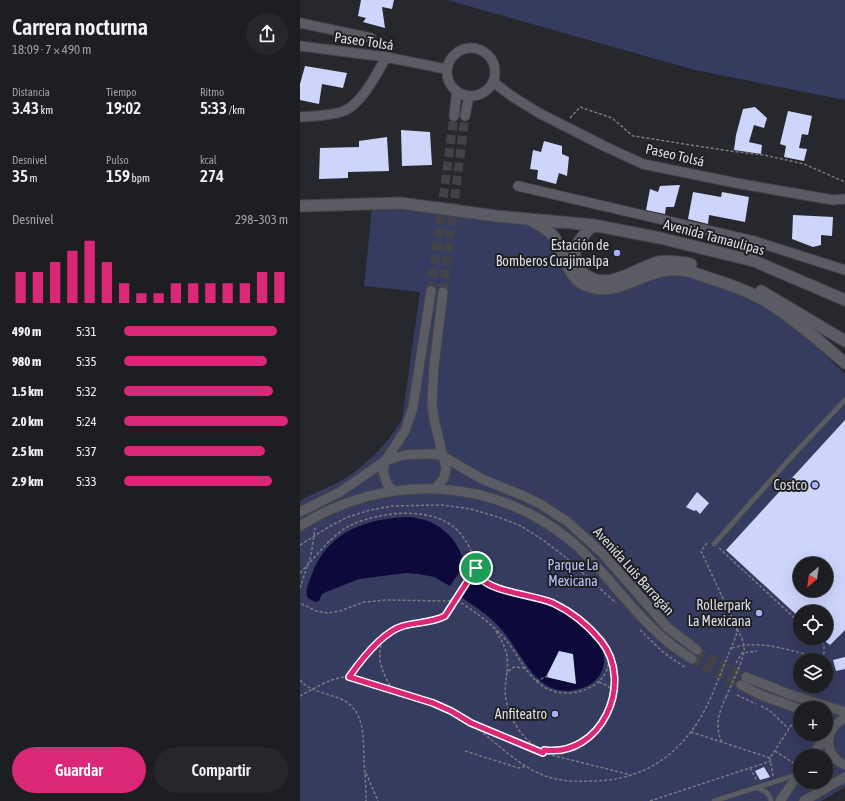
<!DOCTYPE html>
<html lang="es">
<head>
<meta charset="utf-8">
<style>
	:root { --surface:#1d1e22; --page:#25272a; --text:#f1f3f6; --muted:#a0a2a5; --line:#3b3c40; --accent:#db2777 }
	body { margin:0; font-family:"Asap Condensed",sans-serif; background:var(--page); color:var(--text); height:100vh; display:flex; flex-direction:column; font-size:15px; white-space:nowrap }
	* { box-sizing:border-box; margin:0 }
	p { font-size:13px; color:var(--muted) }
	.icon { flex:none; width:22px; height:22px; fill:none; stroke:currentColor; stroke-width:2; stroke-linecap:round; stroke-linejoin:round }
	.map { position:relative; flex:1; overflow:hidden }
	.drawer { display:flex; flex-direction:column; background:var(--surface); width:300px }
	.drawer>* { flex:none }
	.needle { width:26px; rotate:209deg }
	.fabs { position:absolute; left:493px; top:557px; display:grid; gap:8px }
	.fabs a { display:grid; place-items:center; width:40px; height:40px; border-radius:50%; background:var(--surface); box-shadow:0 4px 16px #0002,0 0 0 1px var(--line); font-size:20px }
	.pin { position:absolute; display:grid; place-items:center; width:34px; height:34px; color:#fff; margin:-17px; border:2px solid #fff; border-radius:50%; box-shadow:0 1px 4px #0007 }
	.round { display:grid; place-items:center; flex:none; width:42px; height:42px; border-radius:21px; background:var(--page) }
	.overview { display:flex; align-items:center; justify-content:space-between; height:68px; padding:0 12px }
	h1 { font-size:22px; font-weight:600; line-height:30px }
	.figures { display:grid; grid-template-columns:repeat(3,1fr); gap:6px; height:68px; padding:4px 12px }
	.figures div { display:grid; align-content:center }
	.figures b { font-size:17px; font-weight:600 }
	.figures small { font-size:11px; font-weight:400 }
	.figures p { font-size:11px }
	.chart { height:112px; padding:8px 12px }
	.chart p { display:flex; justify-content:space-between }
	.chart svg { width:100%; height:72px; margin-top:4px; stroke:var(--accent); stroke-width:6 }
	.cta { display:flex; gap:8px; margin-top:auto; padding:8px 12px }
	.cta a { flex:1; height:46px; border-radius:24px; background:var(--accent); color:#fff; font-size:16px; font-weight:600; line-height:46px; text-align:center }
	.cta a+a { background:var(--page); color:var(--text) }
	ul { padding:0 12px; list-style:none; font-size:13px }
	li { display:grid; grid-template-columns:64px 48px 1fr; align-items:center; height:30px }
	li i { height:10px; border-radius:5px; background:var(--accent) }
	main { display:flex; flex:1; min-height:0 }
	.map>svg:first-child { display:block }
	.green { fill:#363b60; fill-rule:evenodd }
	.water { fill:#0d0a3b }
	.building { fill:#ced5fb; fill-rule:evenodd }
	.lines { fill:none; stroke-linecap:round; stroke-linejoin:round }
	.minor-tunnel { stroke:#424349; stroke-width:9; stroke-dasharray:9 4.5; stroke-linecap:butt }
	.service-casing { stroke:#45464b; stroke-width:6 }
	.minor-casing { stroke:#45464b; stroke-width:11 }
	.tertiary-casing { stroke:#45464b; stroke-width:13 }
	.path { stroke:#7b7c81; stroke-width:1.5; stroke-dasharray:3 2; stroke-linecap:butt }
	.service { stroke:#5b5c63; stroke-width:4.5 }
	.minor { stroke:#5b5c63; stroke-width:9 }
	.tertiary { stroke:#5b5c63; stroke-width:11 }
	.path-bridge { stroke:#7b7c81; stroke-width:1.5; stroke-dasharray:3 2; stroke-linecap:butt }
	.route-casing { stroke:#fff; stroke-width:8 }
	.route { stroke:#db2777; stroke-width:5 }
	.poi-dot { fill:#a6b1fc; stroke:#1e1f24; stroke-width:1.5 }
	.labels { text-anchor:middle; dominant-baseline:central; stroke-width:4; stroke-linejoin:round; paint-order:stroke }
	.street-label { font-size:14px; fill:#dddee2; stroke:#1e1f24 }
	.poi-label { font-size:14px; fill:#dddee2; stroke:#1e1f24; text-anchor:end }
	.park-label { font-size:14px; fill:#bac3f5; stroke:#1e1f24 }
</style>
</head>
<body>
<main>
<section class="drawer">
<div class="overview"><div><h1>Carrera nocturna</h1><p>18:09 · 7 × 490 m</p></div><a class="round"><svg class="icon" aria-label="share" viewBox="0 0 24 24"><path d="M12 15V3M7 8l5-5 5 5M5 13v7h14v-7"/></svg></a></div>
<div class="figures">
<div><p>Distancia</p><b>3.43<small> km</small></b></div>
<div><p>Tiempo</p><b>19:02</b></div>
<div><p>Ritmo</p><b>5:33<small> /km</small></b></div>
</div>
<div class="figures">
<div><p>Desnivel</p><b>35<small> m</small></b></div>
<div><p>Pulso</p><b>159<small> bpm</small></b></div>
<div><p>kcal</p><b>274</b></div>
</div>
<div class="chart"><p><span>Desnivel</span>298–303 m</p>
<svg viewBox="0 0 160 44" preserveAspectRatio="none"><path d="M5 44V25M15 44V25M25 44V19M35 44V12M45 44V6M55 44V19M65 44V32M75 44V38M85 44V38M95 44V32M105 44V32M115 44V32M125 44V32M135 44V32M145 44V25M155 44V25"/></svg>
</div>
<ul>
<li><b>490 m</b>5:31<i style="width:93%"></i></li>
<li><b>980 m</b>5:35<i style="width:87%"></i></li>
<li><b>1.5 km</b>5:32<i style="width:91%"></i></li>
<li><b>2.0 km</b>5:24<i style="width:100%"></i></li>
<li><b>2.5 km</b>5:37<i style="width:86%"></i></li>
<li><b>2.9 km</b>5:33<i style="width:90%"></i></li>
</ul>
<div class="cta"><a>Guardar</a><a>Compartir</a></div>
</section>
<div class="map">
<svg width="545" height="801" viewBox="0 0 545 801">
	<rect width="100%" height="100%" fill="#27282e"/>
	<path class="green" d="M 147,0 L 545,0 L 545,100 L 395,70 Z
		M 88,207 L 145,212 L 230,222 L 248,234 L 270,277 L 388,275 L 444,296 L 461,304 L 508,339 L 545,374 L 545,787 L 521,801 L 0,801 L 0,501 C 14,492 30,488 44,479 C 68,464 87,444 102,420 L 120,292 L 64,286 L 72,208 ZM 500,564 L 526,564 L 526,590 L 500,590 ZM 500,612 L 526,612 L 526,638 L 500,638 ZM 500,660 L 526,660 L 526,686 L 500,686 ZM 500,708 L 526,708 L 526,734 L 500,734 ZM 500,756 L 526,756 L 526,782 L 500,782 Z"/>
	<path class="water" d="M 110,517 C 116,518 123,519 128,521 C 147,529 161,545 164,565 L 150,586 L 134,577 L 119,574 L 106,573 L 59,579 L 26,592 L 22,594 L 19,601 L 15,602 L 8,598 C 4,590 9,582 12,574 C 28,531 67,518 110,517 Z
		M 176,576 C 188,596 229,595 249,603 C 265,610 278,620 291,633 C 300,642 307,655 303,668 C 300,678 292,685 282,688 C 237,703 224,655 201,629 C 190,616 176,607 161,597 Z"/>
	<path class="building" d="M 61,0 L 94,0 L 92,9 L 82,7 L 85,28 L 63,22 L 66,18 L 58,16 Z
		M 5,66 L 47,73 L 43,88 L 22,84 L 19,104 L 0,100 L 0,84 Z
		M 455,107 L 467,118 L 464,128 L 454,125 L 449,142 L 462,145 L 461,154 L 434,150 L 436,135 L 443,109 Z
		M 488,111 L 512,116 L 508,135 L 502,134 L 499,148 L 507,149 L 504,161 L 484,157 L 486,146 L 480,144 Z
		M 101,130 L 130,132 L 132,165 L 102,166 Z
		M 87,137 L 89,171 L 48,172 L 48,178 L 19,179 L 20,148 L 59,147 L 59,141 Z
		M 244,141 L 262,146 L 262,154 L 269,157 L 267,176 L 259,173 L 256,184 L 237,179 L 238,170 L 230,169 L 233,150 L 241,152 Z
		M 380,185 L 374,207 L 366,207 L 365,214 L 346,210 L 350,189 L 358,192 L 360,186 Z
		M 393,192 L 421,197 L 422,192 L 449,197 L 445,222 L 409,215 L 408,224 L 388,219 Z
		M 493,215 L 533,217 L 532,236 L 521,235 L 521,245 L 513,247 L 492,239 Z
		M 545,420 L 545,630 L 530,645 L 526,642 L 526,612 L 500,612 L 500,618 L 426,550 ZM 500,564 L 526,564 L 526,590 L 500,590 Z
		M 397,492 L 409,503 L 400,514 L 396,510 L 394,511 L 386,507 Z
		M 259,651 L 273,654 L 276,684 L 246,677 Z
		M 545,657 L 545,669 L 536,671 L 533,660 Z
		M 464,767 L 470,777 L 460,780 L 455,771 Z"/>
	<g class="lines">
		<path class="minor-tunnel" d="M 131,291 L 154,116
			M 143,292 L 165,116
			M 397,650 L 413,660 L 446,677
			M 392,659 L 424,678 L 441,685"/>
		<g class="service-casing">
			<path id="service" d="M 414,544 L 495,453 L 545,400
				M 456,788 C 464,790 469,792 471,801
				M 414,801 L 496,775"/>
		</g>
		<g class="minor-casing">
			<path id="minor" d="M 0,23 L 71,38
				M 0,46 L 86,57 L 146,69
				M147 72a24 24 0 1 1 48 0a24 24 0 1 1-48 0Z
				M 193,82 L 213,97 L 239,113 L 304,146 L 343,164 L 436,183 L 533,200 L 545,199
				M 154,116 L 157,91
				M 165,116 L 169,96
				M 0,117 C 13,116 28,116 41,112 C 60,107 77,74 86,57
				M 218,186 L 454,241 L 545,270
				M 136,488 L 144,478 L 146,469 L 134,419 L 132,403 L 134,366 L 143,292
				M 92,490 L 87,484 L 83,471 L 85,461 L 105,431 L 113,407 L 131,291
				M 0,512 L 40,492 L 85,461 L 94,458 L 105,455 L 124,454 L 136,454 L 144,457 L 182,479 L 224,496 L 240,504 L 268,522 L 303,554 L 367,627 L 397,650
				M 0,526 C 88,470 200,477 278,547 C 308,575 330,609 361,636 C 370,645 381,652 392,659
				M 446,677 L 489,694 L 545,712
				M 441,685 L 463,696 L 500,709
				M 545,718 C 524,729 522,755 545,765
				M 512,756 L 521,743 L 529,738
				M 480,801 L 500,772
				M 504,801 L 545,777"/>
		</g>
		<g class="tertiary-casing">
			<path id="tertiary" d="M 0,206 L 100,203 L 196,216 L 293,225 L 360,238 L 454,261 L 545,300
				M 232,221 C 240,225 248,229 254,237 C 266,254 266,280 290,287 C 316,295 337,276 362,271 C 380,267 396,273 412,279 C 428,284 445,290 460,298 C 491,316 518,340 545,363
				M 293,225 C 283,236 270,247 276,264 C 279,270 283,274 289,277 C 310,290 338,267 358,262 C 369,260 381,262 391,264
				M 461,291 L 545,341"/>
		</g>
		<path class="path" d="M 270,118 L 280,107 L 312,118 L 333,136 L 430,151 L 464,155 L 504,164 L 545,182
			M 407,543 L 401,551 L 437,629 L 436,636 L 427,658
			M 0,545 L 32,525 L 48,517 L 70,510 L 93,506 L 142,505 L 171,509 L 198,517 L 221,526 L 243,540 L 264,556 L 316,603
			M 419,548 L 500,623
			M 0,573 C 16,557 31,535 51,525 C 81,511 136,505 160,533 C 166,540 170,548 173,556 C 176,566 177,576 186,583 C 198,591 213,591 227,595 C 256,602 285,617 302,642 C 326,678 278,703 248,689 C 227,679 219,655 205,639 C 191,623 173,610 155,599 L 147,601 L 86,600 L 64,602 L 40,611 L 28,613 L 16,611 L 0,603
			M 0,588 L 11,555 L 15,528
			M 437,629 C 446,645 446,648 440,665
			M 340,630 L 364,653 L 386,668
			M 196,631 C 205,646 209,654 207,672
			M 82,640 C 76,661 83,674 94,692
			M 432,648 C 460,639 490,651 518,657 L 522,657 L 524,653 L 524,645 L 516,638
			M 436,663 L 442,653 L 457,651
			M 225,668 L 214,667 L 207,672 C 206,681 204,690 206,699 C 209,720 228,751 252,751 C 260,751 268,748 275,745 C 310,730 323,687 308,654
			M 49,677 C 61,660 83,632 103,626 C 117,622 132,623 145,616 L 176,568
			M 0,680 C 10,692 27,693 41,699 C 66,710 63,739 64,761 C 65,774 66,788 66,801
			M 236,681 L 248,676
			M 299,682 L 308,686 L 314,692
			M 437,695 L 456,704
			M 0,696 C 13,689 29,679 44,677 C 56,677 68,684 79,687 C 110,698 142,702 169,722 C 193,739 215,764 243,775 C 258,781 274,782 291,781 C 352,781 392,745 414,690
			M 461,706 L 469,710 L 489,729
			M 173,724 L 243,753 L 331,775
			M 391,732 L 470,758
			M 422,742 C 414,726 419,712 426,697
			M 165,751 L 219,768 L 226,766
			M 475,751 L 495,764
			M 450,768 L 457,781
			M 66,773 L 78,801
			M 473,776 L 470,758 L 496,718
			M 350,801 L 471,761"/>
		<use href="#service" class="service"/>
		<use href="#minor" class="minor"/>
		<use href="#tertiary" class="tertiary"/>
		<path class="path-bridge" d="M 414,690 L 427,658
			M 426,697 L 440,665"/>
	</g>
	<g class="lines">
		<g class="route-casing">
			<path id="route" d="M 176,568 C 177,571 178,575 180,577 C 190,592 235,595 253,603 C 272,612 288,625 301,641 C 335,683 301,758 244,750 L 243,753 L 171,723 L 151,711 L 133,703 L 49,677 C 61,660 82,632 103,626 C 117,622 132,623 145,616 Z"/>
		</g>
		<use href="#route" class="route"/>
	</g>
	<g class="poi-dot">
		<circle cx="317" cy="253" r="4"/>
		<circle cx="515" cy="485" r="4"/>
		<circle cx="459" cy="613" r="4"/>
		<circle cx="255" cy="714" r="4"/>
	</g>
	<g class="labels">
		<g class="street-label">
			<text transform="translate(64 41) rotate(8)">Paseo Tolsá</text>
			<text transform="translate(375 155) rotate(13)">Paseo Tolsá</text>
			<text transform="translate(414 237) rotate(15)">Avenida Tamaulipas</text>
			<text transform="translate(334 571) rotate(48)">Avenida Luis Barragán</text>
		</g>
		<g class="poi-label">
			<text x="309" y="245">Estación de<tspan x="309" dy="16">Bomberos Cuajimalpa</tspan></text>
			<text x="507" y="485">Costco</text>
			<text x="451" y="605">Rollerpark<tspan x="451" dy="16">La Mexicana</tspan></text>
			<text x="247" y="714">Anfiteatro</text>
		</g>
		<g class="park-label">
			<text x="273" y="565">Parque La<tspan x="273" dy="16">Mexicana</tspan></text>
		</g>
	</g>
</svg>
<div class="fabs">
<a><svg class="needle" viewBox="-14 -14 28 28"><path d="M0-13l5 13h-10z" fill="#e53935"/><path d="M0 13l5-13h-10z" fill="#a0a2a5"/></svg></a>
<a><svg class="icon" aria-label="locate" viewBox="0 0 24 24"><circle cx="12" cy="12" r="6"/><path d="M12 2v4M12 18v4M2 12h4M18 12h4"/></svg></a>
<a><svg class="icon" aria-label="layers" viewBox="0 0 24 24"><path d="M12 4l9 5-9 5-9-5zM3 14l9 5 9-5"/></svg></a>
<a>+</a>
<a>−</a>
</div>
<div class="pin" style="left:176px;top:568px;background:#1e9e55"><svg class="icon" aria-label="arrive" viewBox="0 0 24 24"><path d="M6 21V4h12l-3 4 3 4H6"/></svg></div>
</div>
</main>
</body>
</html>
